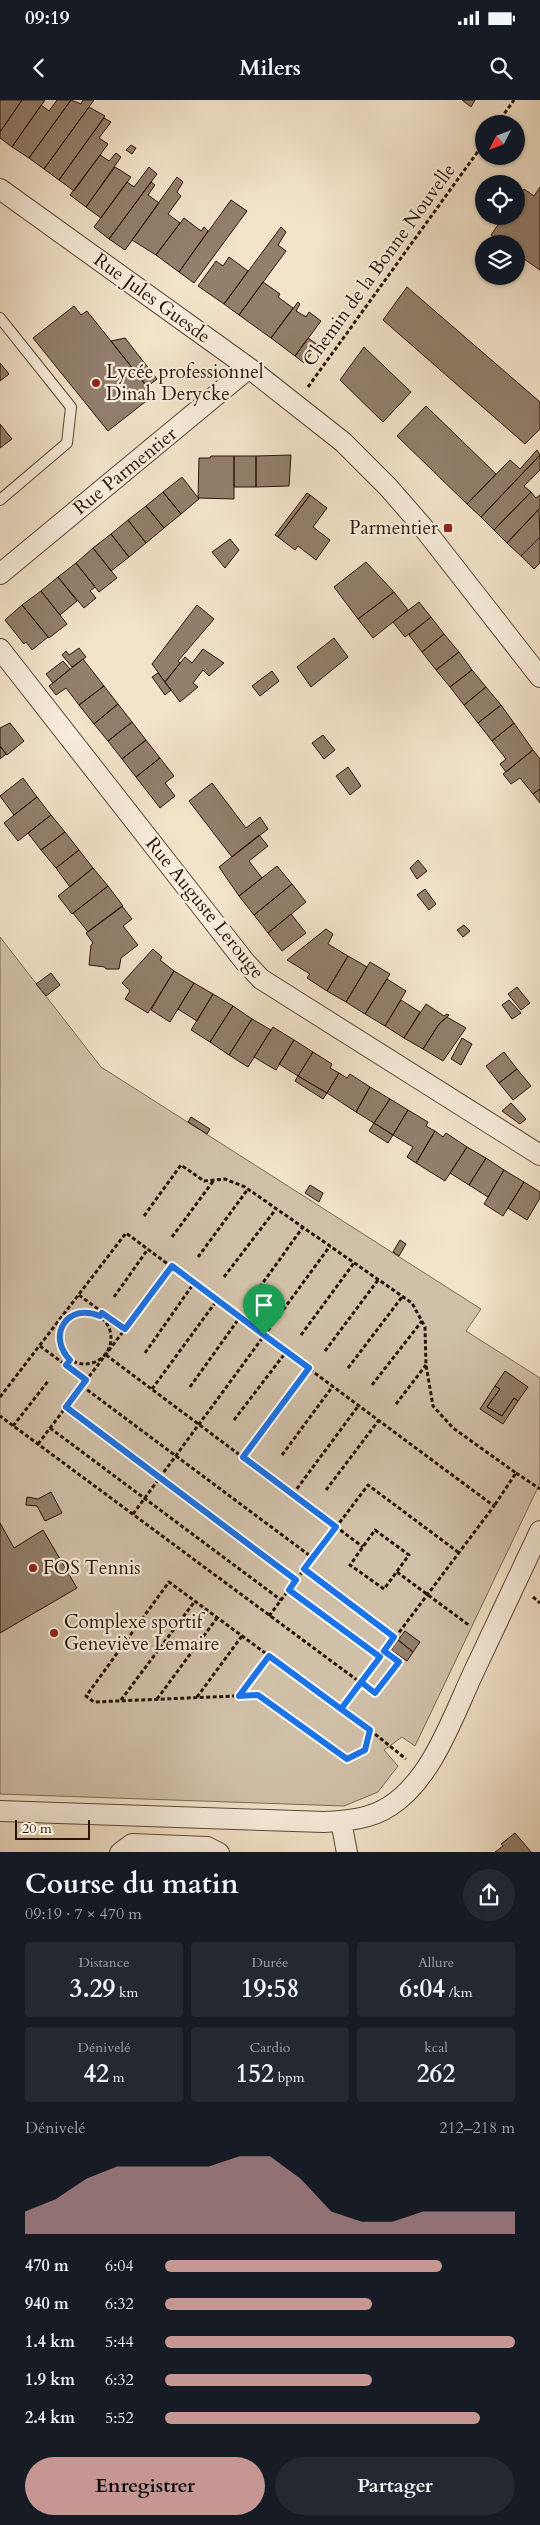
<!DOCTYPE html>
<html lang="fr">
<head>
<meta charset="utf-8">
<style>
	:root { --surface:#171b24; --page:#242831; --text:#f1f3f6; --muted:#9ea1a6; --accent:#c59692 }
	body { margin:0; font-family:Cardo,serif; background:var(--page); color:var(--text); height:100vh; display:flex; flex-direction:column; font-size:19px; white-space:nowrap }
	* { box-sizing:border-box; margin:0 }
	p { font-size:16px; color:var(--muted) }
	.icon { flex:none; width:28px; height:28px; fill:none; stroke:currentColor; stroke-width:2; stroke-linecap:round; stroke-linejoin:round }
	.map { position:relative; height:1752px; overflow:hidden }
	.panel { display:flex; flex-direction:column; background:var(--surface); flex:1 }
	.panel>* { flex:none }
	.needle { width:32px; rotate:228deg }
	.tools { position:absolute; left:475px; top:15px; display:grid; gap:10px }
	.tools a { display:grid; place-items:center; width:50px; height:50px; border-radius:50%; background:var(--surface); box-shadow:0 1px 4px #0004; font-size:25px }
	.scale { position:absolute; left:15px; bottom:12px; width:75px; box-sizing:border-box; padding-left:5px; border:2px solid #2a1308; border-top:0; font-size:14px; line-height:18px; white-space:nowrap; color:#2a1308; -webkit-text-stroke:4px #f7eddc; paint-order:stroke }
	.pin { position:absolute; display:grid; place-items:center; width:42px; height:42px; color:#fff; margin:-51px -21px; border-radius:50% 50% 50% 0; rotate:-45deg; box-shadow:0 0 5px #0007 }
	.pin .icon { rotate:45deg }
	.round { display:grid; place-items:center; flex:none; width:52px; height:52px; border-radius:26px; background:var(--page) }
	.headline { display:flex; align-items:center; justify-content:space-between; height:85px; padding:0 25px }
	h1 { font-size:28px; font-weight:800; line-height:38px }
	.stats { display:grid; grid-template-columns:repeat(3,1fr); gap:8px; height:85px; padding:5px 25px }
	.stats div { display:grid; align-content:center; border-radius:5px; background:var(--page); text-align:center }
	.stats b { font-size:25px; font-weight:800 }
	.stats small { font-size:14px; font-weight:400 }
	.stats p { font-size:14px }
	.chart { height:140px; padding:10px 25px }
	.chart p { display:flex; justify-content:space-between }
	.chart svg { width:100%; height:90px; margin-top:5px; fill:var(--accent); opacity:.7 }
	.button { display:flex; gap:10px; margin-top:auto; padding:10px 25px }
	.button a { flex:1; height:58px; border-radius:30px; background:var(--accent); color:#111; font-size:20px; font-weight:800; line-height:58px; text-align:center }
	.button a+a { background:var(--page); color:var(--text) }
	ul { padding:0 25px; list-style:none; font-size:16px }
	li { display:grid; grid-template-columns:80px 60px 1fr; align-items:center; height:38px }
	li i { height:12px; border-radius:6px; background:var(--accent) }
	.status { display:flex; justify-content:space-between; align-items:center; height:35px; padding:0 25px; background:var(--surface); direction:ltr }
	.status svg { height:14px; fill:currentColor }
	header { display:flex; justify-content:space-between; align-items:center; height:65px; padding:0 25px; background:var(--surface); font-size:22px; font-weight:800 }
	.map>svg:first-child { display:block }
	.green { fill:#d0c0a8; stroke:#7d6a58 }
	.building { fill:#927f6c; stroke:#2a1308 }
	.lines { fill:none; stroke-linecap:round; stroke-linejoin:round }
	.service-casing { stroke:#5c4738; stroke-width:12 }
	.minor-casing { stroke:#5c4738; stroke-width:22 }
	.path { stroke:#2a1308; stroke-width:3; stroke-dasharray:4 2.5; stroke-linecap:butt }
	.service { stroke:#f7eddc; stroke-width:10 }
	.minor { stroke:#f7eddc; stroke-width:20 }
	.route-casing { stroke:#fff; stroke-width:10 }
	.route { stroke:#1a73e8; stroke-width:6 }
	.poi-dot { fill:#8f2418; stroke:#f7eddc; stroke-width:2 }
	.labels { text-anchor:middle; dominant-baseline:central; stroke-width:4.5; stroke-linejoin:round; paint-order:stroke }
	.street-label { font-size:19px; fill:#2a1308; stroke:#f7eddc }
	.poi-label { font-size:19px; fill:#2a1308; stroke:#f7eddc; text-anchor:start }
</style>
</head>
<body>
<div class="status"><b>09:19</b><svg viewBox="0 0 49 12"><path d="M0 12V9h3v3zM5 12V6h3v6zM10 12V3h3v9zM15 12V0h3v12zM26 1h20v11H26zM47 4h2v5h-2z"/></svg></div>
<header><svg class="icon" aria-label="back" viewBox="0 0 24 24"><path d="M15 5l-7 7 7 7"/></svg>Milers<svg class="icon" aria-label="search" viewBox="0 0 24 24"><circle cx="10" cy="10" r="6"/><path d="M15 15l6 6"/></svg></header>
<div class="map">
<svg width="540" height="1753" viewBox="0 0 540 1753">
	<rect width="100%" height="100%" fill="#f2e3c9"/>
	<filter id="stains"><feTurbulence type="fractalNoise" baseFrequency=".004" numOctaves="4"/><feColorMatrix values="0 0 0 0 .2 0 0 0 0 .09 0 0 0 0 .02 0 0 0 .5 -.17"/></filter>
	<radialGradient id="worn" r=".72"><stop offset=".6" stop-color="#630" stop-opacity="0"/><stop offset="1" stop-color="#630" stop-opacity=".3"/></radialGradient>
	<path class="green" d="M 0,837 L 101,967 L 481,1209 L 466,1231 L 540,1278 L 540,1383 L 415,1646 L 402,1637 L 384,1650 L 398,1666 L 378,1692 L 344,1706 L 0,1694 Z"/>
	<path class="building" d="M 0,0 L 22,0 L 0,32 Z
		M 22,0 L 45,0 L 12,47 L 0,38 L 0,32 Z
		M 57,0 L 71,0 L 29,58 L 12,47 L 41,5 L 49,11 Z
		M 71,0 L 81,4 L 83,0 L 94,0 L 44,69 L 29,58 Z
		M 462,0 L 475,0 L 471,7 Z
		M 89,7 L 105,16 L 59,80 L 44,69 Z
		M 104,18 L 111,22 L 99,38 L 108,44 L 74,91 L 59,80 Z
		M 131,45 L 136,48 L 132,54 L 126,50 Z
		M 116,53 L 121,57 L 86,107 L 70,95 L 100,55 L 109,61 Z
		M 115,67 L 131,77 L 101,118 L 86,107 Z
		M 149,67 L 157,74 L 109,139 L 94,127 L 127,82 L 134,87 Z
		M 177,77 L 183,82 L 177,92 L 181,96 L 168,114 L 180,123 L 156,155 L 132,140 Z
		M 151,82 L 155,85 L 148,95 L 159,103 L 125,150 L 109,139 Z
		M 540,87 L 540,170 L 524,159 L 516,169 L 516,144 L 499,144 L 500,142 L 491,135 L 504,116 L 516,116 L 516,99 L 524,89 L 534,96 Z
		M 231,100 L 247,111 L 194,183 L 179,172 Z
		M 184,118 L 201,131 L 204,127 L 208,131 L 179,172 L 156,155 Z
		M 281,127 L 286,132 L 278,145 L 286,151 L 239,215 L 224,204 Z
		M 229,157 L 248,171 L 224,204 L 198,186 L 216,161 L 223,166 Z
		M 263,182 L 280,194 L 278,197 L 293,208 L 271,238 L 239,215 Z
		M 407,187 L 540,302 L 540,329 L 525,344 L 383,220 Z
		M 298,202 L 300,204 L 296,211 L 306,217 L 309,212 L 321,221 L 295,256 L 271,238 Z
		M 74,206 L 81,215 L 87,211 L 154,295 L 108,331 L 33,238 Z
		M 125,238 L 157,279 L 147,287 L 111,241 Z
		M 308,238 L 318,245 L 304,263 L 295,256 Z
		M 364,247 L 411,292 L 383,322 L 340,280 Z
		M 0,263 L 9,274 L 0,281 Z
		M 426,306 L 496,374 L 467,404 L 397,336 Z
		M 0,324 L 12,339 L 0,348 Z
		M 537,350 L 540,355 L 481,417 L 467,404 L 510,360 L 520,369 Z
		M 291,355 L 289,386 L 256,387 L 256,356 Z
		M 540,355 L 540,370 L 524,386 L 531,392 L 494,430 L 481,417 Z
		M 211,356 L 234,356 L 234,399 L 198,398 L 199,358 L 210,358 Z
		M 234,356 L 256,356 L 256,387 L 234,387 Z
		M 182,377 L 199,399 L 181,414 L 163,392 Z
		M 163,392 L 181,414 L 164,428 L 146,406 Z
		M 531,392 L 536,398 L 540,395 L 540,408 L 507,443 L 494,430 Z
		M 307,393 L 310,395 L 278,437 L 275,435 Z
		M 310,395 L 327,408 L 313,427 L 330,440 L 316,460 L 298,446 L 295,450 L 278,437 Z
		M 146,406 L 164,428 L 146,443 L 128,420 Z
		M 539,409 L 540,437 L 521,456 L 507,443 Z
		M 128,420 L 146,443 L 129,457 L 111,434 Z
		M 111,434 L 129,457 L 111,471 L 93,448 Z
		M 540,437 L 540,463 L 534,469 L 521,456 Z
		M 230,439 L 239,450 L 225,468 L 212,452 Z
		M 93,448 L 117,478 L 99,492 L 76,463 Z
		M 366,462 L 394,492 L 358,519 L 334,487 Z
		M 76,463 L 95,487 L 90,491 L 96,498 L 84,508 L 58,477 Z
		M 58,477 L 77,501 L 60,515 L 41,491 Z
		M 41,491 L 67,524 L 49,538 L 22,505 Z
		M 394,492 L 408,510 L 373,538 L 358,519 Z
		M 419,502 L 431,517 L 405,537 L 393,522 Z
		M 22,505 L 48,537 L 32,550 L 26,542 L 24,544 L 5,520 Z
		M 197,505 L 214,519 L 178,561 L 180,563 L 165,582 L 152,564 Z
		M 431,517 L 444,534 L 422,552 L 409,535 Z
		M 444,534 L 459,552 L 436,570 L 422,552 Z
		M 334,538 L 348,557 L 311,587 L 297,567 Z
		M 79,548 L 86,557 L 72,567 L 62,555 L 66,551 L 69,555 Z
		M 203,549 L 224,563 L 209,576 L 203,570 L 193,583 L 198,587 L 180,602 L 165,582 L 185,557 L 192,563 Z
		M 459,552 L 472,570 L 450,587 L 436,570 Z
		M 83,559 L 104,586 L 79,605 L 66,588 L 56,595 L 49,586 Z
		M 63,561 L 70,569 L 53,583 L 46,574 Z
		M 472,570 L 486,587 L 464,605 L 450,587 Z
		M 272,571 L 279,581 L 260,596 L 252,586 Z
		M 158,573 L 171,590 L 165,595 L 152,577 Z
		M 104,586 L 118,604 L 94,624 L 79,605 Z
		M 486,587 L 501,605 L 478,623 L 464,605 Z
		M 118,604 L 132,622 L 108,641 L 94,624 Z
		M 501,605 L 514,623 L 492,641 L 478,623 Z
		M 132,622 L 146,640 L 122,659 L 108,641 Z
		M 10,623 L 24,641 L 7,655 L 0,646 L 0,628 Z
		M 514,623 L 533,650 L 506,672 L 500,664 L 506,659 L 492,641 Z
		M 323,635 L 335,650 L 324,659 L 312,643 Z
		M 146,640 L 160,658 L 136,677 L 122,659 Z
		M 0,646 L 6,654 L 0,659 Z
		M 533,650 L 540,659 L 540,689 L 533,694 L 520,678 L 511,684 L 503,674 Z
		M 160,658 L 174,676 L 165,683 L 175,696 L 160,708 L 136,677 Z
		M 348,667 L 361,686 L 350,695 L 336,676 Z
		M 23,678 L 37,697 L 14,715 L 0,696 Z
		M 212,683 L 246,728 L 260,717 L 268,729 L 232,757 L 189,701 Z
		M 540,689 L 540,703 L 533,694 Z
		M 37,697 L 51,715 L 18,741 L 4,723 Z
		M 51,715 L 65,732 L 41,750 L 28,733 Z
		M 65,732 L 79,750 L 56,768 L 41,750 Z
		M 259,735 L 268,746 L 249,761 L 262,778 L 239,796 L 219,767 Z
		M 79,750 L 93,768 L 70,787 L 56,768 Z
		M 418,760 L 427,771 L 417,779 L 410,768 Z
		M 277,766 L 292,784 L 254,815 L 239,796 Z
		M 93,768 L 108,786 L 72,814 L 58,796 Z
		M 292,784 L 306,802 L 268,833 L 254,815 Z
		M 108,786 L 123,806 L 88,832 L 73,813 Z
		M 425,789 L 436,804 L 429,810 L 417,795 Z
		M 122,806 L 132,819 L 123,826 L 138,845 L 121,858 L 119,869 L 106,869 L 105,867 L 89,865 L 91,845 L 93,843 L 86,833 Z
		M 291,814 L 306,833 L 282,851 L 268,833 Z
		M 464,825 L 470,831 L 463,837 L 457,830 Z
		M 326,829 L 333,834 L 328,844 L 348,856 L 327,891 L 307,878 L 310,874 L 287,860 Z
		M 153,849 L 162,857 L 160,860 L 174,871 L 148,913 L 125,899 L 130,891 L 122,883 Z
		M 348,856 L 367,867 L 346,902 L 327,891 Z
		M 370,862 L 390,874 L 365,914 L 346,902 Z
		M 174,871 L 194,883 L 170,922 L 151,910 Z
		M 51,873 L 60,885 L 46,896 L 36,884 Z
		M 387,879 L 406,891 L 385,926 L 365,914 Z
		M 194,883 L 213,894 L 197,921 L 178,909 Z
		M 517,887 L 530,903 L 521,910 L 508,894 Z
		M 213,894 L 233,906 L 210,942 L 191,930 Z
		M 401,900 L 420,912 L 404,938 L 385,926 Z
		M 509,900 L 521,913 L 512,919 L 502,905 Z
		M 426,904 L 444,916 L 447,914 L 449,915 L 439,924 L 423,949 L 404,938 Z
		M 233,906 L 252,919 L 229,955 L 210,942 Z
		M 447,917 L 466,928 L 443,961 L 423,949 L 439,924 Z
		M 252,919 L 271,930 L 248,967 L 229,955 Z
		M 273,927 L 294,940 L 276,970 L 254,957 Z
		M 462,938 L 472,944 L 461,965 L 451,959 Z
		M 294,940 L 313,952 L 298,976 L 279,964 Z
		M 313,952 L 332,964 L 330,968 L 339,973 L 327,993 L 298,976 Z
		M 504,952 L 517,969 L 499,983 L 486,966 Z
		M 517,969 L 531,986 L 513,1000 L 499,983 Z
		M 339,973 L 347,978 L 350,974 L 370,987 L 356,1012 L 327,993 Z
		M 298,976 L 327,993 L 323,999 L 295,981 Z
		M 370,987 L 390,999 L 374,1023 L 356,1012 Z
		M 390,999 L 408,1010 L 393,1035 L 374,1023 Z
		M 511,1003 L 526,1019 L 520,1024 L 502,1011 Z
		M 408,1010 L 428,1022 L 426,1026 L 435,1031 L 416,1063 L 407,1057 L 413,1047 L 393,1035 Z
		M 191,1017 L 210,1029 L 207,1034 L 188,1022 Z
		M 374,1023 L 393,1035 L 388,1043 L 369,1031 Z
		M 435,1031 L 443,1037 L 446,1033 L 467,1047 L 445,1081 L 416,1063 Z
		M 467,1047 L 486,1058 L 469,1085 L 450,1073 Z
		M 486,1058 L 504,1070 L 488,1097 L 469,1085 Z
		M 504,1070 L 524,1082 L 503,1116 L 484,1104 Z
		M 524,1082 L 540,1092 L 540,1098 L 527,1120 L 508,1108 Z
		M 310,1085 L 323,1093 L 319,1102 L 305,1093 Z
		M 400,1140 L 406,1144 L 399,1156 L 393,1152 Z
		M 505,1271 L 528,1287 L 518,1301 L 514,1298 L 502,1316 L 487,1307 L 500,1289 L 495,1286 Z
		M 495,1286 L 500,1289 L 487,1307 L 502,1316 L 514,1298 L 518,1301 L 503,1324 L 480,1309 Z
		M 51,1392 L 62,1413 L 45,1421 L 37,1406 L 26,1405 L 27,1397 L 38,1399 Z
		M 0,1423 L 14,1448 L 43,1430 L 77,1488 L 0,1533 Z
		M 405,1531 L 420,1542 L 413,1552 L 398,1540 Z
		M 398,1540 L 413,1552 L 407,1561 L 391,1550 Z
		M 515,1733 L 532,1753 L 494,1753 L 503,1746 L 501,1744 Z"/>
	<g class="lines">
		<g class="service-casing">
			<path id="service" d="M 0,218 L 71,307 L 67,343 L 0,400"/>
		</g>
		<g class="minor-casing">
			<path id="minor" d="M 0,89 L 249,268 L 343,342 L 388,387 L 422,426 L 540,577
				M 0,474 L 249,268
				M 0,549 L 245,862 L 261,879 L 540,1055
				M 0,1711 L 324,1722 C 346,1721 371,1719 390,1706 C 434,1678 455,1610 477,1565 C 498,1520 519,1476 540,1431
				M 341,1721 L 347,1753
				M 120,1753 L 132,1744 L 207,1747 L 219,1753"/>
		</g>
		<path class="path" d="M 497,24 L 514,0
			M 308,287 L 484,43
			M 144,1116 L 181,1065 L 204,1081 L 225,1079 L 245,1087 L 412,1203 L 425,1227 L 426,1265 L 433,1306 L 453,1328 L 516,1373 L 494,1406
			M 172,1137 L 214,1080
			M 198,1157 L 248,1089
			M 224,1177 L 276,1109
			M 79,1195 L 125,1229
			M 114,1197 L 148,1149
			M 252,1198 L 303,1127
			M59 1238a26 26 0 1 1 52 0a26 26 0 1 1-52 0Z
			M 301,1235 L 354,1163
			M 40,1246 L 86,1280
			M 325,1251 L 378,1180
			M 145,1253 L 194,1183
			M 106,1255 L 363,1447
			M 348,1268 L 402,1197
			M 372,1285 L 422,1221
			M 82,1286 L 313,1458
			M 190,1287 L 240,1217
			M 152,1289 L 217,1200
			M 0,1297 L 126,1133 L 494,1406 L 361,1583 L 0,1316
			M 396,1304 L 426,1265
			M 66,1307 L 296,1480
			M 234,1320 L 286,1252
			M 13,1326 L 49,1280
			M 50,1328 L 281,1500
			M 38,1344 L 172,1167
			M 282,1355 L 333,1286
			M 243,1357 L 309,1268
			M 516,1373 L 540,1389
			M 326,1390 L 379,1320
			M 293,1394 L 359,1305
			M 133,1414 L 330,1146
			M 375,1430 L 409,1455 L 384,1489 L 350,1465 Z
			M 304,1469 L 394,1537
			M 397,1472 L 470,1526
			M 289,1490 L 380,1557
			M 533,1497 L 540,1503
			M 269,1516 L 368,1385 L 458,1452
			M 239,1595 L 269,1556
			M 197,1597 L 242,1536
			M 157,1599 L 217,1518
			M 121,1600 L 195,1501
			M 341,1609 L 370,1630 L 365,1650 L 347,1659 L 258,1595 L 94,1602 L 86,1596 L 169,1482 L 341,1609 L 361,1583 L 375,1593 L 399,1562 L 384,1551
			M 370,1630 L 406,1659"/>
		<use href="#service" class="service"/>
		<use href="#minor" class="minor"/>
	</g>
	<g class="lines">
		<g class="route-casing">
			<path id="route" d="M 264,1235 L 172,1166 L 125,1229 L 102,1213 L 100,1216 C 68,1202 46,1235 70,1260 L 66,1265 L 86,1280 L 66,1307 L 296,1480 L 289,1490 L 380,1557 L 341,1609 L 269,1556 L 239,1596 L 258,1595 L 347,1659 L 365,1650 L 370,1630 L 341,1609 L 361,1582 L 375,1593 L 399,1562 L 384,1551 L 394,1537 L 304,1469 L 336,1427 L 243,1357 L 309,1268 L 264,1235"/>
		</g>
		<use href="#route" class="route"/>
	</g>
	<g class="poi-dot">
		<circle cx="96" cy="283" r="5"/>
		<rect x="443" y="423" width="10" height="10" rx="2.5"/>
		<circle cx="33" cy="1468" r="5"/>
		<circle cx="54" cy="1533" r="5"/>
	</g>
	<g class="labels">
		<g class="street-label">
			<text transform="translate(379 165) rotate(-54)">Chemin de la Bonne Nouvelle</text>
			<text transform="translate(152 198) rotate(36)">Rue Jules Guesde</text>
			<text transform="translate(125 371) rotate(-39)">Rue Parmentier</text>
			<text transform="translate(205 808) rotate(51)">Rue Auguste Lerouge</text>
		</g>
		<g class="poi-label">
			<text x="106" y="272">Lycée professionnel<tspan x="106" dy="22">Dinah Derycke</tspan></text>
			<text x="438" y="428" text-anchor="end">Parmentier</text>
			<text x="43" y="1468">FOS Tennis</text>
			<text x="64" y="1522">Complexe sportif<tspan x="64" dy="22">Geneviève Lemaire</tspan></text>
		</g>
	</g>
	<rect width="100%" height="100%" filter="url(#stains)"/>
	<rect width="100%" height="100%" fill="url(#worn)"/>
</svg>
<div class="tools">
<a><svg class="needle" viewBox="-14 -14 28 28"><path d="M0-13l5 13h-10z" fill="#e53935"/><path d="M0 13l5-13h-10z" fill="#9ea1a6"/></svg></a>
<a><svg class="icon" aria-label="locate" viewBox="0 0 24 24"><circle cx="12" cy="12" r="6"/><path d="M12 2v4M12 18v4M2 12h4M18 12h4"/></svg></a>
<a><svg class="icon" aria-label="layers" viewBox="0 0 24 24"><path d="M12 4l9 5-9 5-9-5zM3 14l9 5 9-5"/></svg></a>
</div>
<div class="scale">20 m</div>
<div class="pin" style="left:264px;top:1235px;background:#1e9e55"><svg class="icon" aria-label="arrive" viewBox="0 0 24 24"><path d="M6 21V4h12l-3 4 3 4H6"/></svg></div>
</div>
<section class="panel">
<div class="headline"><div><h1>Course du matin</h1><p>09:19 · 7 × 470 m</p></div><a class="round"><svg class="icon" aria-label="share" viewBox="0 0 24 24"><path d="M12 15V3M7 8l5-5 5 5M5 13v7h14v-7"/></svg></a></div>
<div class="stats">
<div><p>Distance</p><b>3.29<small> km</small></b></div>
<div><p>Durée</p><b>19:58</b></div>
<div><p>Allure</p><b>6:04<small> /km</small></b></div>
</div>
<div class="stats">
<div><p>Dénivelé</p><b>42<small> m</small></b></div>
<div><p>Cardio</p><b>152<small> bpm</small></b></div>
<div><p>kcal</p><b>262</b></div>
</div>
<div class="chart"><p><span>Dénivelé</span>212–218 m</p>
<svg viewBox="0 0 160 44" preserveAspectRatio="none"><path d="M0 44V33L10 27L20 17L30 11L40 11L50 11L60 11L70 6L80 6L90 17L100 33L110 38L120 38L130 33L140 33L150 33L160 33V44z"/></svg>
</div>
<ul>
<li><b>470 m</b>6:04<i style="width:79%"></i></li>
<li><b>940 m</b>6:32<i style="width:59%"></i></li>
<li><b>1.4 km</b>5:44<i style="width:100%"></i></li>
<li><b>1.9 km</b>6:32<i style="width:59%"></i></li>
<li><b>2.4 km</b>5:52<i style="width:90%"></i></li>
</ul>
<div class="button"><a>Enregistrer</a><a>Partager</a></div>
</section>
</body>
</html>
